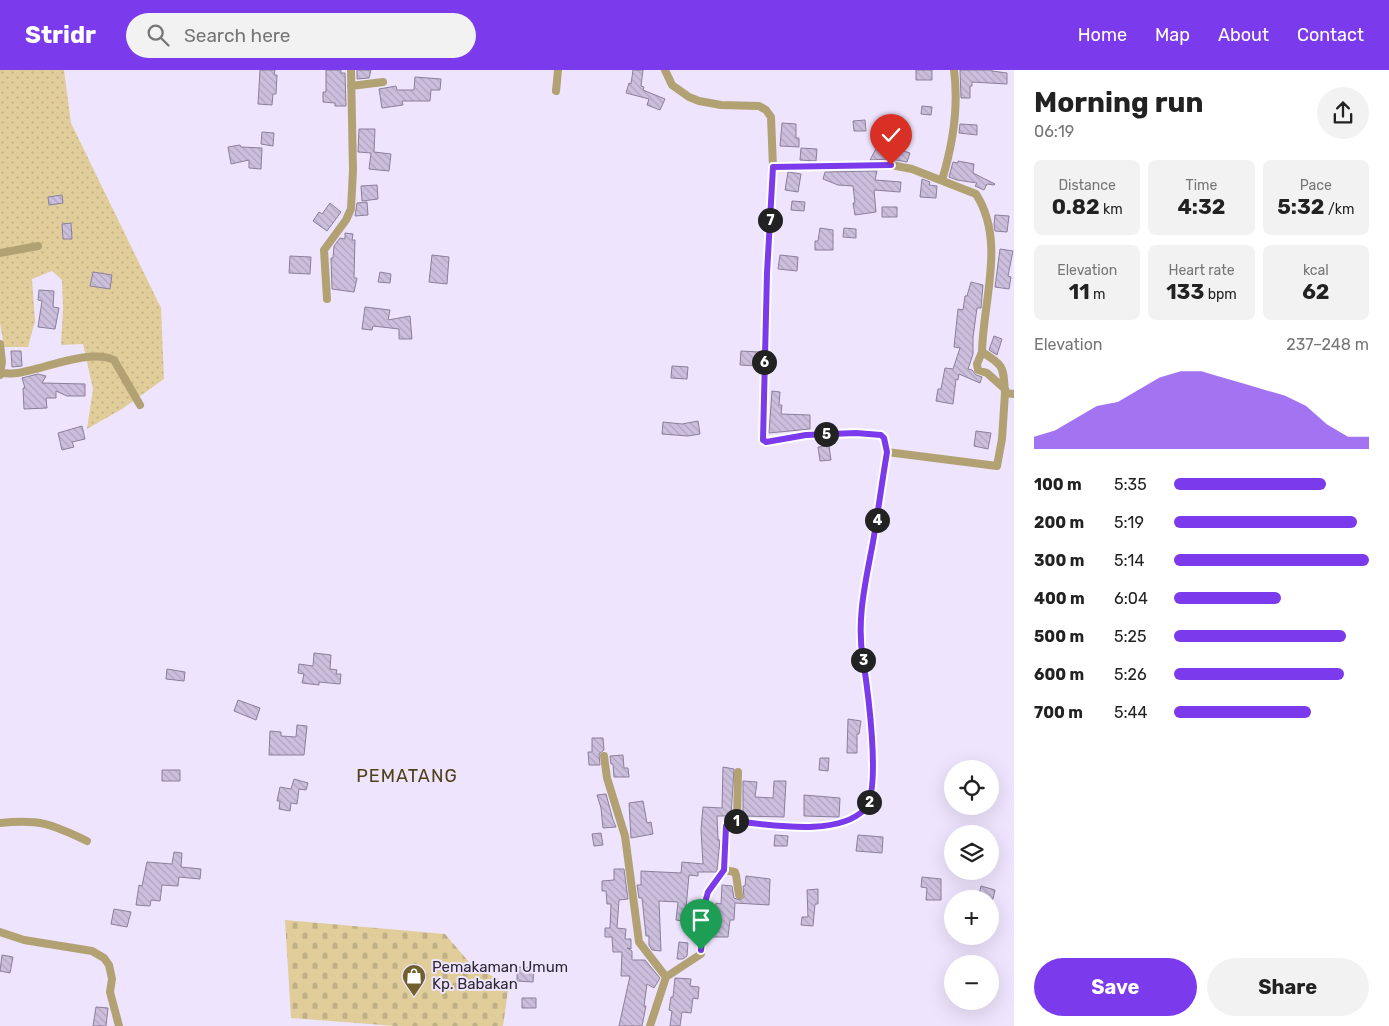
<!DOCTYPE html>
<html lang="en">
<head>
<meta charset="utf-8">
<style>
	:root { --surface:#fff; --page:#f2f2f2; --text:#222; --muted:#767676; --accent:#7c3aed }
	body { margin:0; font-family:Rubik,sans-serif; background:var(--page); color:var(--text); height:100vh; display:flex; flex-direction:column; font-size:19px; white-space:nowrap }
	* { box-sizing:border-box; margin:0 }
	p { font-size:16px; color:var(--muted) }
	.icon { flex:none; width:28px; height:28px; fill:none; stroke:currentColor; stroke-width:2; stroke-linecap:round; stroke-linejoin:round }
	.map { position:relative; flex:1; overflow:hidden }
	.sheet { display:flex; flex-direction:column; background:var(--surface); width:375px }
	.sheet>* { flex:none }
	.buttons { position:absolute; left:944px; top:690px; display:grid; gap:10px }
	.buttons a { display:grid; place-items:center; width:55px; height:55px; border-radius:50%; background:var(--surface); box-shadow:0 5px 20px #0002; font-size:25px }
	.pin { position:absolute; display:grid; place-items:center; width:42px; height:42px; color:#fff; margin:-51px -21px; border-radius:50% 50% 50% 0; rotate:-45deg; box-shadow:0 0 5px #0007 }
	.pin .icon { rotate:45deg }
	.km { position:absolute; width:25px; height:25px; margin:-12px; border-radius:50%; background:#222; color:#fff; font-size:14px; line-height:25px; text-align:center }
	.round { display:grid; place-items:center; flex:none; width:52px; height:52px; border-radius:26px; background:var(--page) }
	.head { display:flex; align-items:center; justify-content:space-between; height:85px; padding:0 20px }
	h1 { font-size:28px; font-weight:700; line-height:38px }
	.stats { display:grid; grid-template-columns:repeat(3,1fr); gap:8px; height:85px; padding:5px 20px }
	.stats div { display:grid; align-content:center; border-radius:8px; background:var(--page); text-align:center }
	.stats b { font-size:21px; font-weight:700 }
	.stats small { font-size:14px; font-weight:400 }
	.stats p { font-size:14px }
	.chart { height:140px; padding:10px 20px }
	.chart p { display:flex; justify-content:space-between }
	.chart svg { width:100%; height:90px; margin-top:5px; fill:var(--accent); opacity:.7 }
	.primary-button { display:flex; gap:10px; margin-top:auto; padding:10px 20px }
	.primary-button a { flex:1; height:58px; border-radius:30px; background:var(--accent); color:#fff; font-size:20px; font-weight:700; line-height:58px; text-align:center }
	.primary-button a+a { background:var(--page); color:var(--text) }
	ul { padding:0 20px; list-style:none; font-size:16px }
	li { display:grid; grid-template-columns:80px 60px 1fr; align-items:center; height:38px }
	li i { height:12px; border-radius:6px; background:var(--accent) }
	header { display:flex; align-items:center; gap:30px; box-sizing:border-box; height:70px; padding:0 25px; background:var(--accent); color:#fff }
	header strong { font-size:24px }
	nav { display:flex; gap:28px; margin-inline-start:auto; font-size:18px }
	.search { width:350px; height:45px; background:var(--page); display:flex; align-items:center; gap:12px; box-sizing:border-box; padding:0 18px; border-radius:28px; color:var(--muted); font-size:19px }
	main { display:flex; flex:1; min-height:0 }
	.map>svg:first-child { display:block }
	.cemetery { fill:url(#cemetery-stones) }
	.park { fill:url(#park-dots) }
	.building { fill:url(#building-back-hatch); stroke:#8b7f9b }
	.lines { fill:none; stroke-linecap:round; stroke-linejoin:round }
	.minor { stroke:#b2a172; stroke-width:8 }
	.route-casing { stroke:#fff; stroke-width:10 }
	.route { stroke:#7c3aed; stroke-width:6 }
	.labels { text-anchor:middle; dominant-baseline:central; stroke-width:4; stroke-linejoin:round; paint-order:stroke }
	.poi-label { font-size:15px; fill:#2c2833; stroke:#eee4fd; text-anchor:start }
	.quarter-label { font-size:18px; letter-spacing:1px; fill:#4e4119; stroke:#eee4fd }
</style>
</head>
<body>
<header>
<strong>Stridr</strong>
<div class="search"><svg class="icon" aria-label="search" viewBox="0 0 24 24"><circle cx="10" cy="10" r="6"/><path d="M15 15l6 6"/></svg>Search here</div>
<nav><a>Home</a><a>Map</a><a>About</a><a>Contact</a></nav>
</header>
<main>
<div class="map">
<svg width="1014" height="956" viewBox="0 0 1014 956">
	<defs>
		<pattern id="cemetery-stones" width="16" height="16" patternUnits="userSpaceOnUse" patternTransform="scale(1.25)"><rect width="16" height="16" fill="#e0cd9a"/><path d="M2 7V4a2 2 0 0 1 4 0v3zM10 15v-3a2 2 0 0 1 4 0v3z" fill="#c0b085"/></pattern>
		<pattern id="park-dots" width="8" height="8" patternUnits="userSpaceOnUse" patternTransform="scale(1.25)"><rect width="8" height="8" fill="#e0cd9a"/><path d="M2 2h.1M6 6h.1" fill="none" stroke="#c0b085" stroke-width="1.8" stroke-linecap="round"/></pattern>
		<pattern id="building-back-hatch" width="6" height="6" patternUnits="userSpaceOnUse" patternTransform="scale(1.25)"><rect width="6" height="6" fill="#ccbfdd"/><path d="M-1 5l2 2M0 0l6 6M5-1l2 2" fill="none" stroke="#afa4be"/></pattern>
	</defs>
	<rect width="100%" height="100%" fill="#eee4fd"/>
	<path class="cemetery" d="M 285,850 L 445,864 L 474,898 L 509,913 L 503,956 L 396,956 L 291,948 Z"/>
	<path class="park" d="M 0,0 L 64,0 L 71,53 L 161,238 L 164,309 L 122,339 L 87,359 L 93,319 L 83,274 L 61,275 L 63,238 L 62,210 L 52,201 L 32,209 L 35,251 L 28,277 L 4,277 L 0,253 Z"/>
	<path class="building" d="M 260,0 L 275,0 L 274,5 L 277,5 L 276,24 L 273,24 L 272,35 L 258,34 Z
		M 326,0 L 341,0 L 341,3 L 345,3 L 346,36 L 335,36 L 335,33 L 323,32 L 323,22 L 326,22 Z
		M 357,0 L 371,0 L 369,8 L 357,9 Z
		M 633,0 L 643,0 L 641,16 L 644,17 L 643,20 L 665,29 L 660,40 L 647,35 L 649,29 L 626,23 L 629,13 L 631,14 Z
		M 916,0 L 932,0 L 932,10 L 916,10 Z
		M 960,0 L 992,0 L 992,1 L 1007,3 L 1007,14 L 972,12 L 972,16 L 970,16 L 970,28 L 961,28 Z
		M 415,7 L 441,9 L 440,20 L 431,20 L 430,31 L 402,31 L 403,35 L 382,38 L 379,19 L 396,16 L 397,20 L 414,20 Z
		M 922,36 L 932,37 L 931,45 L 921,44 Z
		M 865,50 L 866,61 L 854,61 L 853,51 Z
		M 782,53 L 796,54 L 796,68 L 799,68 L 799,77 L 780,76 Z
		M 960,54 L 977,55 L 977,65 L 959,63 Z
		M 359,59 L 375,59 L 374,82 L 391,84 L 389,101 L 369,99 L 371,83 L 358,82 Z
		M 262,62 L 274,63 L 273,76 L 261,74 Z
		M 880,71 L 894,78 L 910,83 L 907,92 L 891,89 L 870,90 Z
		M 240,75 L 241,77 L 262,78 L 261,99 L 249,98 L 249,90 L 231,94 L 228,77 Z
		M 801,78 L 817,79 L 816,91 L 800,90 Z
		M 958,91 L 974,94 L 973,103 L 995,114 L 994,115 L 987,114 L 984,120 L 975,116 L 977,113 L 957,110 L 949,107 L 953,92 L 958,93 Z
		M 877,101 L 875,110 L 901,112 L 900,122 L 874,120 L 876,142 L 855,145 L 853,133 L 855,133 L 853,116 L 838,115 L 823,109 L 825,102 Z
		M 788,102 L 801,104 L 798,122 L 785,120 Z
		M 922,109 L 930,112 L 929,115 L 937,116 L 936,128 L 920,127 Z
		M 377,115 L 378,129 L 362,131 L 361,116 Z
		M 62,125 L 63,133 L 49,135 L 48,127 Z
		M 792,131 L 805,132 L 804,141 L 791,140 Z
		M 367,132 L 368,145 L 355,146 L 357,133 Z
		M 330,133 L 341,142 L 327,161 L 313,151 L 319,142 L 322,144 Z
		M 882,137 L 897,137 L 897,147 L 882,147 Z
		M 995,145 L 1009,146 L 1007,162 L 995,161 L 994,155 Z
		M 71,153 L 72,169 L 63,169 L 62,154 Z
		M 820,158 L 833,160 L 833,180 L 815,180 L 815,171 L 818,171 Z
		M 844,158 L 856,159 L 856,168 L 843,167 Z
		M 345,163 L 353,164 L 352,170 L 355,170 L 354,208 L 357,208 L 354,222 L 332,219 L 331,188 L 333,188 L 334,176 L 340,168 L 345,169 Z
		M 1000,179 L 1013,181 L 1008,206 L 1011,207 L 1009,219 L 995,217 Z
		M 432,185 L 449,187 L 447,214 L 429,212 Z
		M 780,185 L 798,187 L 797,201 L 778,199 Z
		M 290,186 L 311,187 L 310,204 L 289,203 Z
		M 93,202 L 112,205 L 110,219 L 90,216 Z
		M 380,202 L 391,204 L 390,213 L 378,212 Z
		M 971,212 L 983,215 L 981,238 L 977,238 L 973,267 L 973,284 L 968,299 L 972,300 L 976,305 L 982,307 L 980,313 L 959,304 L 958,310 L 956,309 L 953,334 L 936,331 L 938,319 L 941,319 L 945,298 L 953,299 L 960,278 L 954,277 L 958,239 L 963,240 L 965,226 L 967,226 Z
		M 39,220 L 54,221 L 53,237 L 59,238 L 55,259 L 38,257 L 42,231 L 38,230 Z
		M 365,237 L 390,240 L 388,250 L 410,246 L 412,269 L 399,269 L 399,259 L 373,256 L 372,260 L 362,259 Z
		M 994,266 L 1002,269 L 997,285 L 989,280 Z
		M 11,281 L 21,281 L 22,296 L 12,297 Z
		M 741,281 L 759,282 L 759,296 L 740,295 Z
		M 672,296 L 688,297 L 687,309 L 671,308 Z
		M 38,304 L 46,306 L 42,313 L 85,314 L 85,326 L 67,326 L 56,321 L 56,328 L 46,328 L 47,338 L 24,339 L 23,318 L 25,318 L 22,308 Z
		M 772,321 L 780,322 L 779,335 L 782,335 L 781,344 L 810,345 L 810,359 L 769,363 Z
		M 698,351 L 700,364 L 688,366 L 662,364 L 663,352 L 682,354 Z
		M 82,356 L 85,369 L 72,372 L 74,377 L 62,380 L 58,363 Z
		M 976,361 L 991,363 L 988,379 L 974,376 Z
		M 829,376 L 831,390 L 820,391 L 818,377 Z
		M 314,583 L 331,585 L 330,599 L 337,600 L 336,604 L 341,604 L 340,614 L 319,612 L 319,615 L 302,613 L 304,604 L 298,603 L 299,594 L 313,596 Z
		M 167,599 L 185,602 L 184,611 L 166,609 Z
		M 238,630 L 260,638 L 256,650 L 234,641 Z
		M 848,649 L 861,651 L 859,664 L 857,664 L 857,683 L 847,683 Z
		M 297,655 L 307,656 L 304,685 L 269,685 L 270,661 L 281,662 L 281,666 L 296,667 Z
		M 592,668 L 603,668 L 604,680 L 599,684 L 600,695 L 589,695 L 588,682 L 592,682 Z
		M 623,685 L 624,698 L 628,698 L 629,707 L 614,707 L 613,694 L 611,694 L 610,686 Z
		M 820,688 L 829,688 L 828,701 L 819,700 Z
		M 723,697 L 734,699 L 731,746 L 717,746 L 718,770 L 720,770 L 717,800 L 716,802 L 698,802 L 698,806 L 689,805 L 686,838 L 693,840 L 690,852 L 676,850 L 678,832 L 659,831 L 661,881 L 652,880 L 649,875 L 649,866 L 646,866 L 642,828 L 639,828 L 637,815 L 641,815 L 641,801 L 681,803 L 682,792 L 703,794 L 701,760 L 703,737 L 722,738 Z
		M 162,700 L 180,700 L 180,711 L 162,711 Z
		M 294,709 L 308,713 L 306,720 L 299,719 L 297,734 L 291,733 L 290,741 L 279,739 L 280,731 L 277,731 L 280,717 L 291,719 Z
		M 743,711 L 757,712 L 755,727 L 773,728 L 774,711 L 786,711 L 784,747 L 743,746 Z
		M 606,724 L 613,750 L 616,757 L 603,758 L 601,738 L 597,725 Z
		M 804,725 L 840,728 L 839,747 L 804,746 Z
		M 643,731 L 647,753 L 651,752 L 653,764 L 631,768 L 629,733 Z
		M 601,763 L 603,775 L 594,776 L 592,764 Z
		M 775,765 L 788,766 L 787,776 L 774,776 Z
		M 858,765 L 883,767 L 882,783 L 856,781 Z
		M 174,782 L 182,783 L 181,797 L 201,799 L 200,809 L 179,807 L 178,816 L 162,815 L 160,831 L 151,830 L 150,836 L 136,835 L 139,815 L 142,816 L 147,792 L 172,794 Z
		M 614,799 L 624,799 L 628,829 L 619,830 L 617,858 L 626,859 L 625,869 L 631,869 L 631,879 L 627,878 L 632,881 L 632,890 L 645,890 L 660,908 L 654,918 L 647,914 L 644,936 L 646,936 L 642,956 L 619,956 L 630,906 L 621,906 L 622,882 L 613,882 L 612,867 L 605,867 L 605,858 L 610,858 L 611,834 L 607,834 L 606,821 L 602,821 L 602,811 L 614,810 Z
		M 746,806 L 770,809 L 769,835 L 735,833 L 734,850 L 730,850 L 728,867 L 711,867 L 716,833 L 721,834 L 722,815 L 732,816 L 734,828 L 740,830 L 744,827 L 743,816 L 745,816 Z
		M 922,807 L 941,809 L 941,830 L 926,830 L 927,818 L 921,817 Z
		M 981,816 L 995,820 L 993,829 L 978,829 Z
		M 818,819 L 818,834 L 815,834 L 813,856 L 801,855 L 802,847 L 808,847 L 807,820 Z
		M 114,839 L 131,842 L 127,857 L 111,854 Z
		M 679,872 L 688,873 L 687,886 L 683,889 L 677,889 Z
		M 2,885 L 13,887 L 10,903 L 0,901 Z
		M 517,897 L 534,898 L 533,912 L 517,911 Z
		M 675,908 L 691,909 L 690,916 L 699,917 L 698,929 L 693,928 L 691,943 L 682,942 L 680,956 L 670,956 L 672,941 L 669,940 L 671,927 L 673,927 Z
		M 522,928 L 536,928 L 536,938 L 522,938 Z
		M 96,937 L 108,938 L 106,956 L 93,956 Z"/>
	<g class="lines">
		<path class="minor" d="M 351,16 L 383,12
			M 556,21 L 558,0
			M 773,97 L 891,95 L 912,99 L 976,124 C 1006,171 983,230 982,282 C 1005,296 1003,297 1005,323
			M 942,110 C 953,74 959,38 954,0
			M 0,183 L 38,176
			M 327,229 L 324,180 L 346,150 L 351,139 L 353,100 L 351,0
			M 0,274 L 2,292 L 0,305
			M 982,282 L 977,294 L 978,300 L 987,303 L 1005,319
			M 1,303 C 6,303 12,304 17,303 C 42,300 90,278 114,290 L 140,335
			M 887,382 L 997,396 L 1002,369 L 1005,323 L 1014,324
			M 604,686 L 607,708 L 625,766 L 639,872 L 666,907
			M 737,751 L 738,702
			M 0,753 C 40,749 52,754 87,771
			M 724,800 L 735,802 L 736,805 L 739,825
			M 0,862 L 24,870 L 92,881 L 104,888 L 109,895 L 112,909 L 110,922 L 119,956
			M 650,956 L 666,907 L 701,884 L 706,829 L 708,822 L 724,800 L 726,756 L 728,753 L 732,751 C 768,754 838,768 865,739 C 883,719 865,609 862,581 C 857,548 866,513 871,479 C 877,447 882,414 887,382 L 884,368 L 881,365 C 856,364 831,362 805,365 C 792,366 779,370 766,372 L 763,370 L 767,203 L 773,97 L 771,47 L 766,40 L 759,36 L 721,35 L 699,31 L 689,27 L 672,15 L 665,0"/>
	</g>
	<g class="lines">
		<g class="route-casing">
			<path id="route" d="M 701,880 L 706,829 L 708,822 L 724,800 L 726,756 L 728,752 L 732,751 C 768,754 837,768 865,739 C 882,720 867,615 863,589 C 856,550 866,510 873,472 C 878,442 882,412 887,382 L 884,368 L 881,365 L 856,363 L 806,365 L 766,372 L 763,370 L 767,203 L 773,97 L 891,95"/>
		</g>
		<use href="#route" class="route"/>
	</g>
	<defs>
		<g id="shop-pin" transform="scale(1.25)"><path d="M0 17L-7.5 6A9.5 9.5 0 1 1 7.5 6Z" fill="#71602e" stroke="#eee4fd"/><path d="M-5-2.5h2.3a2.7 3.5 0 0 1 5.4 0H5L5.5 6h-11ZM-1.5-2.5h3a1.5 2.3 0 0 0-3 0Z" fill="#fff"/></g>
	</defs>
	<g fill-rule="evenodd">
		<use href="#shop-pin" x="414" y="906"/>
	</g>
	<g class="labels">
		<g class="poi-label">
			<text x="432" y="897">Pemakaman Umum<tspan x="432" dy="17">Kp. Babakan</tspan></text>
		</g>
		<g class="quarter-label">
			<text x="407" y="706">PEMATANG</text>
		</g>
	</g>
</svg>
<div class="buttons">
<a><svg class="icon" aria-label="locate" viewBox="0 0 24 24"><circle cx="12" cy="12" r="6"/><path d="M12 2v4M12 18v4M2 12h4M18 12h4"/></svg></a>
<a><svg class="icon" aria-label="layers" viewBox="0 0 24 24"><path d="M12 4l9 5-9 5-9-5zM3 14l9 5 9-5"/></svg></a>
<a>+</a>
<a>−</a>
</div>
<div class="pin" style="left:701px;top:880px;background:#1e9e55"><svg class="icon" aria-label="arrive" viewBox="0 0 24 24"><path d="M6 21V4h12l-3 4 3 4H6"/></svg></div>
<div class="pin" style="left:891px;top:95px;background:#d93025"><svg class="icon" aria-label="check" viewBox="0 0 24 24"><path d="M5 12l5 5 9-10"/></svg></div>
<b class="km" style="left:736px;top:751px">1</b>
<b class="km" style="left:869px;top:732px">2</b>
<b class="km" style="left:863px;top:590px">3</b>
<b class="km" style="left:877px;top:450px">4</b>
<b class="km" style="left:826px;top:364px">5</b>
<b class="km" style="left:764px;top:292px">6</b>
<b class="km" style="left:770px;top:150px">7</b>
</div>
<section class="sheet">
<div class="head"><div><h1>Morning run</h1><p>06:19</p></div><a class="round"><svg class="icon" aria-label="share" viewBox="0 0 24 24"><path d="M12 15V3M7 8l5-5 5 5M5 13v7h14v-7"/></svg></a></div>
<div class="stats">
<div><p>Distance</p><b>0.82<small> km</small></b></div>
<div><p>Time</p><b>4:32</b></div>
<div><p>Pace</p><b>5:32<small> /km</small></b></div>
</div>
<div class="stats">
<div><p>Elevation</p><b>11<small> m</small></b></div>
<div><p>Heart rate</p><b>133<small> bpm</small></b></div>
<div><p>kcal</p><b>62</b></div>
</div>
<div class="chart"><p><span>Elevation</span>237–248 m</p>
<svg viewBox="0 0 160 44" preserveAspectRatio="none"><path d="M0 44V38L10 35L20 29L30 23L40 21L50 15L60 9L70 6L80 6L90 9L100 12L110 15L120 18L130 23L140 32L150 38L160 38V44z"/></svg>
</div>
<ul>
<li><b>100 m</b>5:35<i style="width:78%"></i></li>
<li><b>200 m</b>5:19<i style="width:94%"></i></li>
<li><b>300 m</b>5:14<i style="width:100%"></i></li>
<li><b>400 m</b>6:04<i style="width:55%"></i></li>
<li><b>500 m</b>5:25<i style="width:88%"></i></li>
<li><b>600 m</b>5:26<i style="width:87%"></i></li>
<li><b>700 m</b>5:44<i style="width:70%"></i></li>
</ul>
<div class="primary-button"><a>Save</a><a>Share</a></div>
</section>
</main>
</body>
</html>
